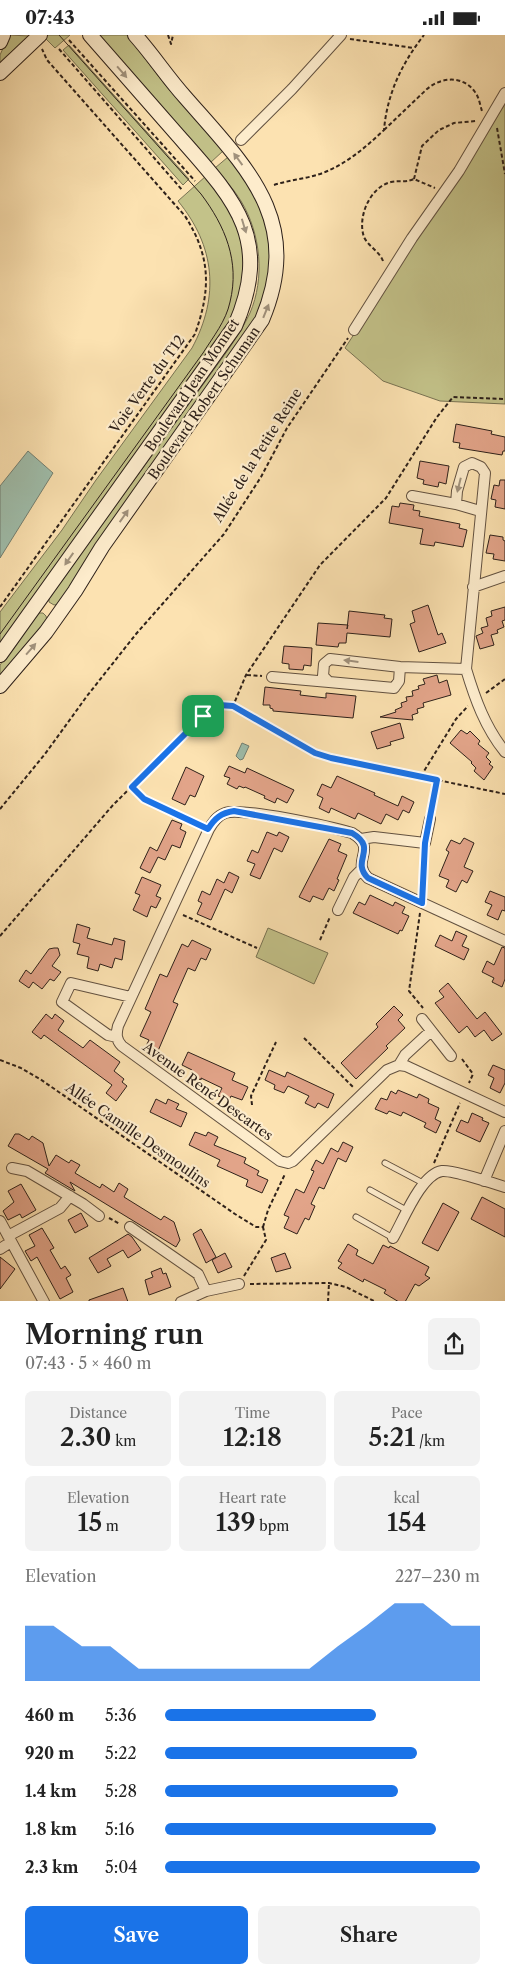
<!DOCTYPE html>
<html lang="en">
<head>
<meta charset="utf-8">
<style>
	:root { --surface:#fff; --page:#f2f2f2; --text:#222; --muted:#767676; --accent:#1a73e8 }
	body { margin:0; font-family:"Libre Caslon Text",serif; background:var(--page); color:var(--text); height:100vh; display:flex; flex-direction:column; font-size:19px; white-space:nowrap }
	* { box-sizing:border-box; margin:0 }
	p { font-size:16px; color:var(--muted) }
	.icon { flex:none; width:28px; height:28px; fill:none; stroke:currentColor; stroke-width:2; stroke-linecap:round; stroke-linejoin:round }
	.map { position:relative; height:1266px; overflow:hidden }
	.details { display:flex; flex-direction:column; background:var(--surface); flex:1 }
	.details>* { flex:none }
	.pin { position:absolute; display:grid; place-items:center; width:42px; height:42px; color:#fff; margin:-21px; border-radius:10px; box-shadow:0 2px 8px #0006 }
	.round { display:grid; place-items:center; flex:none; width:52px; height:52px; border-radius:8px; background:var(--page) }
	.summary { display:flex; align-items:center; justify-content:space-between; height:85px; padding:0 25px }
	h1 { font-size:28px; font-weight:600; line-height:38px }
	.metrics { display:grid; grid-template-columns:repeat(3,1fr); gap:8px; height:85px; padding:5px 25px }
	.metrics div { display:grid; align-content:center; border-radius:8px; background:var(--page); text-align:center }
	.metrics b { font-size:25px; font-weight:600 }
	.metrics small { font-size:14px; font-weight:400 }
	.metrics p { font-size:14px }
	.chart { height:140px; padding:10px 25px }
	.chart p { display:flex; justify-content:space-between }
	.chart svg { width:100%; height:90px; margin-top:5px; fill:var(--accent); opacity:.7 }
	.action { display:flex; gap:10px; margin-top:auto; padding:10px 25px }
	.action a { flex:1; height:58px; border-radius:8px; background:var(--accent); color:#fff; font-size:20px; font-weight:600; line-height:58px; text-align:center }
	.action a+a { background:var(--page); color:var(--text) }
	ul { padding:0 25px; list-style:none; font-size:16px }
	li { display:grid; grid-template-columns:80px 60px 1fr; align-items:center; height:38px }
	li i { height:12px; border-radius:6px; background:var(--accent) }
	.status { display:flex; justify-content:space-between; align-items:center; height:35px; padding:0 25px; background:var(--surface); direction:ltr }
	.status svg { height:14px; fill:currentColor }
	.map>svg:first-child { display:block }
	.green { fill:#c3c289; stroke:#787252 }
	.water { fill:#9fbeac; stroke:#727f72 }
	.building { fill:#e2a489; stroke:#2e211a }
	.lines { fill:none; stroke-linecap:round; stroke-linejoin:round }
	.lane-casing { stroke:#625140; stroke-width:7 }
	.street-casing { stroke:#625140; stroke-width:12 }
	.secondary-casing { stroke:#2e211a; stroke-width:16 }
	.path { stroke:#2e211a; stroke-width:2; stroke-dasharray:4 2.5; stroke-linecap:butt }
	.lane { stroke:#fdeccc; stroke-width:5 }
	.street { stroke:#fdeccc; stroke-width:10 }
	.secondary { stroke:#fdeccc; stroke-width:14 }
	.tram { stroke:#2e211a; stroke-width:1 }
	.oneway { fill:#a0917c }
	.route-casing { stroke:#fff; stroke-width:10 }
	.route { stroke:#1a73e8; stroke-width:6 }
	.labels { text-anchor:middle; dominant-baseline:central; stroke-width:4.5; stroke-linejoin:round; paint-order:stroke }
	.street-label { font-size:14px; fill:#2e211a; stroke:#fdeccc }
</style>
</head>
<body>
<div class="status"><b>07:43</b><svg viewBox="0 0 49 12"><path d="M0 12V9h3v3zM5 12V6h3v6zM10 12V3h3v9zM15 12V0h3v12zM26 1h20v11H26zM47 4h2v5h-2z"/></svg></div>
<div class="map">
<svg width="505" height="1267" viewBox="0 0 505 1267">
	<rect width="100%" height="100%" fill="#fce2b1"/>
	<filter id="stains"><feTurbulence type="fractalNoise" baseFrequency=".004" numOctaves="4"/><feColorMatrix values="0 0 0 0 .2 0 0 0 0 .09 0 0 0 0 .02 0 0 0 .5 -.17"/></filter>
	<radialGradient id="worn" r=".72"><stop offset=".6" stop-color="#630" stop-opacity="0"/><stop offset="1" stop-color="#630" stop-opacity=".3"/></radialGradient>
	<path class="green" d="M 9,0 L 29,1 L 0,27 L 0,20 Z
		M 48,0 L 70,0 L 55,13 L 45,3 Z
		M 98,0 L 127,0 L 166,51 L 223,116 L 210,128 Z
		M 69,10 L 189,144 L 183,150 L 63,15 Z
		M 505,69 L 505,369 L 440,366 L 383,346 L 345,313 Z
		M 228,122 C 254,153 277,197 269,239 C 266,253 262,266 258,280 L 79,541 L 59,569 L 54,570 L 49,567 L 49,563 L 228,315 C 236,303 244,291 250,278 C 265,243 261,199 241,166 C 234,154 224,144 215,133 Z
		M 206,141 C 228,168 245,199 244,235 C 243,250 238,266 234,280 L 0,610 L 0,577 L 62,495 L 96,445 L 192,313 C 220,261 215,211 178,166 Z
		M 38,578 L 43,578 L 46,581 L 47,586 L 0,642 L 0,630 Z
		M 268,893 L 328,918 L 314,949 L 256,922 Z"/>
	<path class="water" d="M 28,416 L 53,438 L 0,523 L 0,451 Z
		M 242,708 L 249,711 L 243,724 L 240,725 L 236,721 Z"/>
	<path class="building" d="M 456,389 L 492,396 L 491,399 L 505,402 L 505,416 L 503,416 L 502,420 L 459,413 L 460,408 L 453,407 Z
		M 420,426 L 449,431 L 446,449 L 439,447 L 438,452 L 423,449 L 424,445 L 417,443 Z
		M 500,445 L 505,445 L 505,474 L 495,472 L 496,465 L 491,464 L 494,450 L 499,451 Z
		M 400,468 L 414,470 L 413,475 L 420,476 L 419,481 L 460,489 L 459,493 L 467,495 L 463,512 L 435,507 L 434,511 L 420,509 L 423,494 L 389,488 L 392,471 L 399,472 Z
		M 490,500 L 503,502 L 503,505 L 505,506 L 505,526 L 493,524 L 494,519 L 486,518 Z
		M 428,570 L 438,600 L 442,598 L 446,608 L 419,617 L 410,589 L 415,587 L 412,576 Z
		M 505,572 L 505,585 L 502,586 L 504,592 L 497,595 L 498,598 L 491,600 L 494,610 L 480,614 L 476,601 L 483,598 L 481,593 L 488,591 L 486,583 L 492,581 L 491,576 Z
		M 349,576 L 385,580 L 384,583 L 392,584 L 390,602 L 347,598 L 346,608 L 339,608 L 338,612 L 316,610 L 318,588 L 348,590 L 347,594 Z
		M 284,611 L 312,613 L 311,631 L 304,630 L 303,635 L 289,634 L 289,629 L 282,628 Z
		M 437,640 L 439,648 L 447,645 L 451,660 L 423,668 L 424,672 L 417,674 L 418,678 L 412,680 L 413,685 L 380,682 L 396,677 L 395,675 L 402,672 L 401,668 L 407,666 L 406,662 L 413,661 L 412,656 L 419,654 L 418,651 L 425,649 L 423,644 Z
		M 265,652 L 301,656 L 300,660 L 326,663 L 326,658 L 356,661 L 353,683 L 273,676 L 273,674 L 270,673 L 270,670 L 263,670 Z
		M 400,688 L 404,703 L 390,707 L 391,710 L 377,714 L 371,697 Z
		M 461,695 L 467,699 L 470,696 L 480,706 L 478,709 L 489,718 L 486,722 L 491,727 L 489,729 L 493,732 L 484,745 L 474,736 L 476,733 L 471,728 L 472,727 L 450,708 Z
		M 229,731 L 245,738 L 247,733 L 294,755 L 287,768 L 277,763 L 275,768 L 264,763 L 265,761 L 245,752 L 244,753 L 239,751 L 237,754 L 227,749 L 230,743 L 224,741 Z
		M 186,732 L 204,741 L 195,762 L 190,760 L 185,770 L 172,764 Z
		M 337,741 L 375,758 L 374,760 L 398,771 L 402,761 L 414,767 L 409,778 L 403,775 L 398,785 L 386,779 L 381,789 L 358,778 L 355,784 L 331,773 L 329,778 L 319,773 L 323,763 L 317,760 L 322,749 L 331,753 Z
		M 172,785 L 182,789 L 180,794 L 186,797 L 180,813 L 172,810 L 165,825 L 158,822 L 150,838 L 140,833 L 150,812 L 157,816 Z
		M 267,797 L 277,801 L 279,797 L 289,802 L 282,817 L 274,813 L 260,844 L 250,840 L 255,829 L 247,826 L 252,815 L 258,818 Z
		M 464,803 L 474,808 L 464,832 L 473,836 L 467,848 L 462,845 L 456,857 L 446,852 L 449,845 L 439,841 L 449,817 L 446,815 L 451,805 L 460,809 Z
		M 329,804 L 341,809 L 338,816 L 347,820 L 337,844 L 339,845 L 334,856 L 329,853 L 323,865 L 313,861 L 310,867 L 299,862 Z
		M 229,837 L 239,842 L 232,858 L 225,854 L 211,885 L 197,879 L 202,868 L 198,866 L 202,856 L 210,860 L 217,844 L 224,848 Z
		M 142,842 L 161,850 L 156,861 L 161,863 L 156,873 L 151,871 L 147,882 L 133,875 L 140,860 L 135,858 Z
		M 490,856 L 505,862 L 505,876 L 502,875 L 498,885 L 487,880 L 492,870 L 485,867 Z
		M 370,860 L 393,871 L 395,867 L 405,872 L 402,878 L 409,881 L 402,896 L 400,895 L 398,899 L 353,878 L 359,867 L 365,870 Z
		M 77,889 L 90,893 L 87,903 L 112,910 L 114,903 L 125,906 L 122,925 L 115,923 L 112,933 L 100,929 L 98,936 L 87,933 L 89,922 L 77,919 L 80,909 L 73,907 Z
		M 456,896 L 467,901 L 462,911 L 469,914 L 464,925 L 435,911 L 440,900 L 452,906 Z
		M 192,905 L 211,914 L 206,925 L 201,923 L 195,936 L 188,933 L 173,967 L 178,969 L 158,1016 L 146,1011 L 149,1005 L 140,1001 L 151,977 L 145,974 L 160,939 L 167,942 L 182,909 L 188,912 Z
		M 502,912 L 505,913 L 505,944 L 502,952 L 492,947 L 494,943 L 482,937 L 487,926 L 494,930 Z
		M 54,913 L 58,913 L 60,920 L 52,931 L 61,937 L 54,946 L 50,944 L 42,954 L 33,947 L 29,953 L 19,946 L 26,935 L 31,939 L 49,914 Z
		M 448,948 L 477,984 L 485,977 L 502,999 L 492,1006 L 484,995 L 475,1002 L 467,991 L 459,998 L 435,968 L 444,962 L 439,956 Z
		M 394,971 L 403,980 L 398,985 L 405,993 L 386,1011 L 388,1013 L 356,1044 L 341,1028 L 378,992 L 376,989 Z
		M 46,979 L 52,984 L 55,979 L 64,986 L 58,995 L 83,1013 L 90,1005 L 120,1027 L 114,1036 L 124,1044 L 122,1047 L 127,1051 L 116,1066 L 106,1058 L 112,1050 L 44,1000 L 41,1004 L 32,997 Z
		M 188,1017 L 235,1038 L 232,1045 L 248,1052 L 242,1065 L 231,1061 L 229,1065 L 218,1061 L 222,1053 L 201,1043 L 201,1045 L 190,1040 L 192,1035 L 182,1030 Z
		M 493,1030 L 505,1035 L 505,1048 L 500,1058 L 490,1053 L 494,1043 L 488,1040 Z
		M 269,1035 L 285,1042 L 287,1037 L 334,1059 L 328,1073 L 318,1068 L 315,1073 L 305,1068 L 309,1061 L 288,1051 L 284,1058 L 274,1054 L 275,1050 L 265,1045 Z
		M 398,1055 L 417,1063 L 419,1059 L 429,1064 L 428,1068 L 439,1073 L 435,1084 L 441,1087 L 436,1098 L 424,1092 L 426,1088 L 403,1077 L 401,1081 L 389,1076 L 387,1079 L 375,1074 L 381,1063 L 387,1065 L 391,1056 L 396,1059 Z
		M 156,1064 L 166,1069 L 168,1064 L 179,1069 L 176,1074 L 187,1078 L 181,1092 L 150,1077 Z
		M 472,1078 L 483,1083 L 482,1085 L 489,1088 L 480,1107 L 456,1096 L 461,1085 L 468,1088 Z
		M 195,1097 L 206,1101 L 208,1097 L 218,1102 L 214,1110 L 246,1123 L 244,1128 L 259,1136 L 257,1140 L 268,1145 L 262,1158 L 246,1151 L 248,1145 L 217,1131 L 220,1125 L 189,1110 Z
		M 15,1099 L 19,1099 L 29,1105 L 32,1101 L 43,1108 L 49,1131 L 56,1120 L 69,1128 L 71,1125 L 80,1130 L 75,1138 L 100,1153 L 102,1149 L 114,1157 L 119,1148 L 128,1154 L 124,1162 L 161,1185 L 164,1181 L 174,1187 L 180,1205 L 176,1212 L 70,1147 L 75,1156 L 45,1138 L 48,1134 L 8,1111 Z
		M 343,1107 L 353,1112 L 346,1127 L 338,1123 L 324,1154 L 319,1152 L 311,1169 L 315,1171 L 309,1185 L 305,1183 L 297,1199 L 284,1193 L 289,1182 L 284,1180 L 296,1154 L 304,1158 L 314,1136 L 311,1135 L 316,1125 L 323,1129 L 331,1113 L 338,1117 Z
		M 21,1149 L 36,1175 L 22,1183 L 20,1179 L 8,1185 L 3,1176 L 14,1167 L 8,1156 Z
		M 482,1162 L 505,1174 L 505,1202 L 471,1184 Z
		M 443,1168 L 459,1177 L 438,1216 L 422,1208 Z
		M 81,1178 L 88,1191 L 75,1198 L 68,1185 Z
		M 42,1193 L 54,1213 L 50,1215 L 61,1234 L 65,1231 L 71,1240 L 66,1243 L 73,1257 L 60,1264 L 37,1222 L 31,1226 L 25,1216 L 35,1211 L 29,1200 Z
		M 201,1194 L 216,1222 L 206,1228 L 193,1199 Z
		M 128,1199 L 132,1202 L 141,1215 L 128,1223 L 123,1215 L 107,1224 L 111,1231 L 98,1238 L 89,1223 Z
		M 348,1209 L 358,1215 L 356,1220 L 373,1229 L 383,1210 L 389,1213 L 390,1211 L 429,1232 L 425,1240 L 430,1243 L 419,1251 L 415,1249 L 405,1267 L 399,1267 L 384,1258 L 386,1255 L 364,1244 L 363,1247 L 338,1233 L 342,1228 L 338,1226 Z
		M 225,1218 L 232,1232 L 218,1238 L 212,1225 Z
		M 285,1218 L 291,1233 L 276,1237 L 271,1223 Z
		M 0,1222 L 15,1234 L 0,1254 Z
		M 161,1233 L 163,1239 L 166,1238 L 171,1252 L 149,1260 L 145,1245 L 153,1242 L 151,1237 Z
		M 123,1253 L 128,1267 L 89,1267 L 89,1265 Z"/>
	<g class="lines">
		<g class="lane-casing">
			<path id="lane" d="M 385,1128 L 423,1148
				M 370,1155 L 408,1176
				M 356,1182 L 393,1203"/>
		</g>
		<g class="street-casing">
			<path id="street" d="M 241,105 L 292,54 L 341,0
				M 354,295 L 412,203 L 459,136 L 505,58
				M 412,461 L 456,469
				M 480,476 L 456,469 L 457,456 L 464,432 L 472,428 L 481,432 L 485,438 L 466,634 C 475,664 485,692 505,717
				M 473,552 L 505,541
				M 400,632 L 399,646 L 394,653 L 329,647 L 323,641 L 324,629 L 330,624 L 400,632 L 466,634
				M 272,642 L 329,647
				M 361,804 L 374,802 L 425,808 L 430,784
				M 338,875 L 354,842 L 362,834
				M 505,906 L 368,843 C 350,825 379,814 352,798 C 332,792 241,772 225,778 C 217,781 213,787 209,794 L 118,991 C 116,999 116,1005 122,1011 L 280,1126 L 288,1128 L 293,1126 L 387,1035 L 399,1030 L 406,1031 L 505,1077
				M 422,984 L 451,1021
				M 117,1002 L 108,1000 L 62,967 L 71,948 L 131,962
				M 399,1030 L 405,1020 L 431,996
				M 12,1133 L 27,1136 L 83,1169 L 99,1181
				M 484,1146 L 505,1096
				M 0,1186 L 44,1267
				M 130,1192 L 198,1239 L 206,1256
				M 8,1201 L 60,1173 L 70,1161
				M 393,1203 C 403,1186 421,1139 442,1136 C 452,1135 493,1148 505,1152
				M 0,1214 L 11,1207
				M 181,1267 L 206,1256 L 239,1249"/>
		</g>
		<g class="secondary-casing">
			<path id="secondary" d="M 0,7 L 3,0
				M 0,38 L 40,0
				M 0,620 L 235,291 C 274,201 232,162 175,97 C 147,65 118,32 90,0
				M 0,651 L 46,597 L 75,556 L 102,512 L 262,285 C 304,185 247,133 185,62 C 167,42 153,20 135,0"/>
		</g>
		<path class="path" d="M 168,0 L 171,9 L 173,0
			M 350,4 L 414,13
			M 69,5 L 195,146
			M 59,14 L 183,156
			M 497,93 L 505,139
			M 384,95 L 427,54 C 441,42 463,40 475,57 C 479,62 480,70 482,76
			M 414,144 L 422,111 L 439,95 L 454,88 L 476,86
			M 274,150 C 289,145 305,144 320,139 C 345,130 365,113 384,95 C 387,59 402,28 424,0
			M 383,226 C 380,217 368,211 364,202 C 357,182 370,152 391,147 C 399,145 404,148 414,144 L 435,153
			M 0,572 L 195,299 C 211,254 211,222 185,181 L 47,25 L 42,14
			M 247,640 L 262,641
			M 486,658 L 505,644
			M 233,671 L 315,718 L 331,723 L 505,759
			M 421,741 L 456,684 L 468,671
			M 132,752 L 144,764 L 200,790
			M 0,774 L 45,719 L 87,661 L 136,599 L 224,499 L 261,442 L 287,393 L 348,303
			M 431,775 L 437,745
			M 422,856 L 424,818
			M 420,878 L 409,956 L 423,973
			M 183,880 L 257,913
			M 0,901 L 113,770 L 196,688 L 219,670 L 233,671 L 246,640 L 320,530 L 386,463 L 437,382 L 453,362 L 505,364
			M 320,905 L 330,882
			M 304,1003 L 354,1053
			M 462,1024 L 473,1039 L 469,1048
			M 0,1025 L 21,1033 L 40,1044 L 235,1179 L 256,1192 L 263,1192
			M 252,1070 L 251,1061 L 276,1007
			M 434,1128 L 460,1068
			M 109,1183 L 120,1189
			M 263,1192 L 268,1175 L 285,1139
			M 244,1241 L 266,1205 L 263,1192
			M 250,1249 L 329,1248 L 346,1252 L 376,1267
			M 328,1267 L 329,1248"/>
		<use href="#lane" class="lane"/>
		<use href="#street" class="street"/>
		<use href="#secondary" class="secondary"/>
		<path class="tram" d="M 0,599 L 203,318 C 213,302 226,286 230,267 C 240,226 225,191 201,159 L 59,0"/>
	</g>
	<defs><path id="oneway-solid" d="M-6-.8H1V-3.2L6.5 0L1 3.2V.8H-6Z" transform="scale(1.25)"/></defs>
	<g class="oneway">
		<use href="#oneway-solid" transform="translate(122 37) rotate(49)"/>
		<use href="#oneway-solid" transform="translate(238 124) rotate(-126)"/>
		<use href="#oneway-solid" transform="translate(244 191) rotate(73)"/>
		<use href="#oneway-solid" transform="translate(266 276) rotate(-68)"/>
		<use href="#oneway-solid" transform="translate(459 450) rotate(104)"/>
		<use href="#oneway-solid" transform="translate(124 481) rotate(-55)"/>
		<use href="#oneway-solid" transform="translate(69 524) rotate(125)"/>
		<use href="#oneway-solid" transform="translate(31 614) rotate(-49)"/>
		<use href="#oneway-solid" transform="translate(351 626) rotate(-173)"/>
	</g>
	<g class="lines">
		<g class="route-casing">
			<path id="route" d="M 219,670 L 233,671 L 315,718 L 331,723 L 437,745 L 425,808 L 422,868 L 368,843 C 350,825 379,814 352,798 L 234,776 C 221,778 215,783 208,794 L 144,764 L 132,752 L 196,688 Z"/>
		</g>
		<use href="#route" class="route"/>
	</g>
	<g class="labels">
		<g class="street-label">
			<text transform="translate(147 349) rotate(-54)">Voie Verte du T12</text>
			<text transform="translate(192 350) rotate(-56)">Boulevard Jean Monnet</text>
			<text transform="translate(204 368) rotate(-55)">Boulevard Robert Schuman</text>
			<text transform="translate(257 420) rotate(-58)">Allée de la Petite Reine</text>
			<text transform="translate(208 1056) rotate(36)">Avenue René Descartes</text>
			<text transform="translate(138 1100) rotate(35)">Allée Camille Desmoulins</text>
		</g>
	</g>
	<rect width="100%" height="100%" filter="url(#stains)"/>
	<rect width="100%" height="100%" fill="url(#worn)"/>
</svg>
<div class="pin" style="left:203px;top:681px;background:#1e9e55"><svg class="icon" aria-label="arrive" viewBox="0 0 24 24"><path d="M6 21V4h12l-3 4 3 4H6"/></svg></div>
</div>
<section class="details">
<div class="summary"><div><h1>Morning run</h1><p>07:43 · 5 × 460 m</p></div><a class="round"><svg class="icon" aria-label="share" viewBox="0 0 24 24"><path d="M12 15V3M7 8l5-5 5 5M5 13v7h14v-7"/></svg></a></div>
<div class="metrics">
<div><p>Distance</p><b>2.30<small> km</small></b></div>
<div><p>Time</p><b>12:18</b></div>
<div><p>Pace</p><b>5:21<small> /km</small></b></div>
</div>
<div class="metrics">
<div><p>Elevation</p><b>15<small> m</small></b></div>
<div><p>Heart rate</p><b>139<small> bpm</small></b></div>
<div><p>kcal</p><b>154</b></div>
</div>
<div class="chart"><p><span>Elevation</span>227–230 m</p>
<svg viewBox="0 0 160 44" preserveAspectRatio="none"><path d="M0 44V17L10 17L20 27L30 27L40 38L50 38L60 38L70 38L80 38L90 38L100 38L110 27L120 17L130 6L140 6L150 17L160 17V44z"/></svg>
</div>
<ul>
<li><b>460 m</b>5:36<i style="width:67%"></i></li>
<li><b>920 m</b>5:22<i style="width:80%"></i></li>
<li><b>1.4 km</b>5:28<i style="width:74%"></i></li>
<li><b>1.8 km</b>5:16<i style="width:86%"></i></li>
<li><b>2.3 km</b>5:04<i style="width:100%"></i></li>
</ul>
<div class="action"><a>Save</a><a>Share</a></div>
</section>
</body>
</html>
